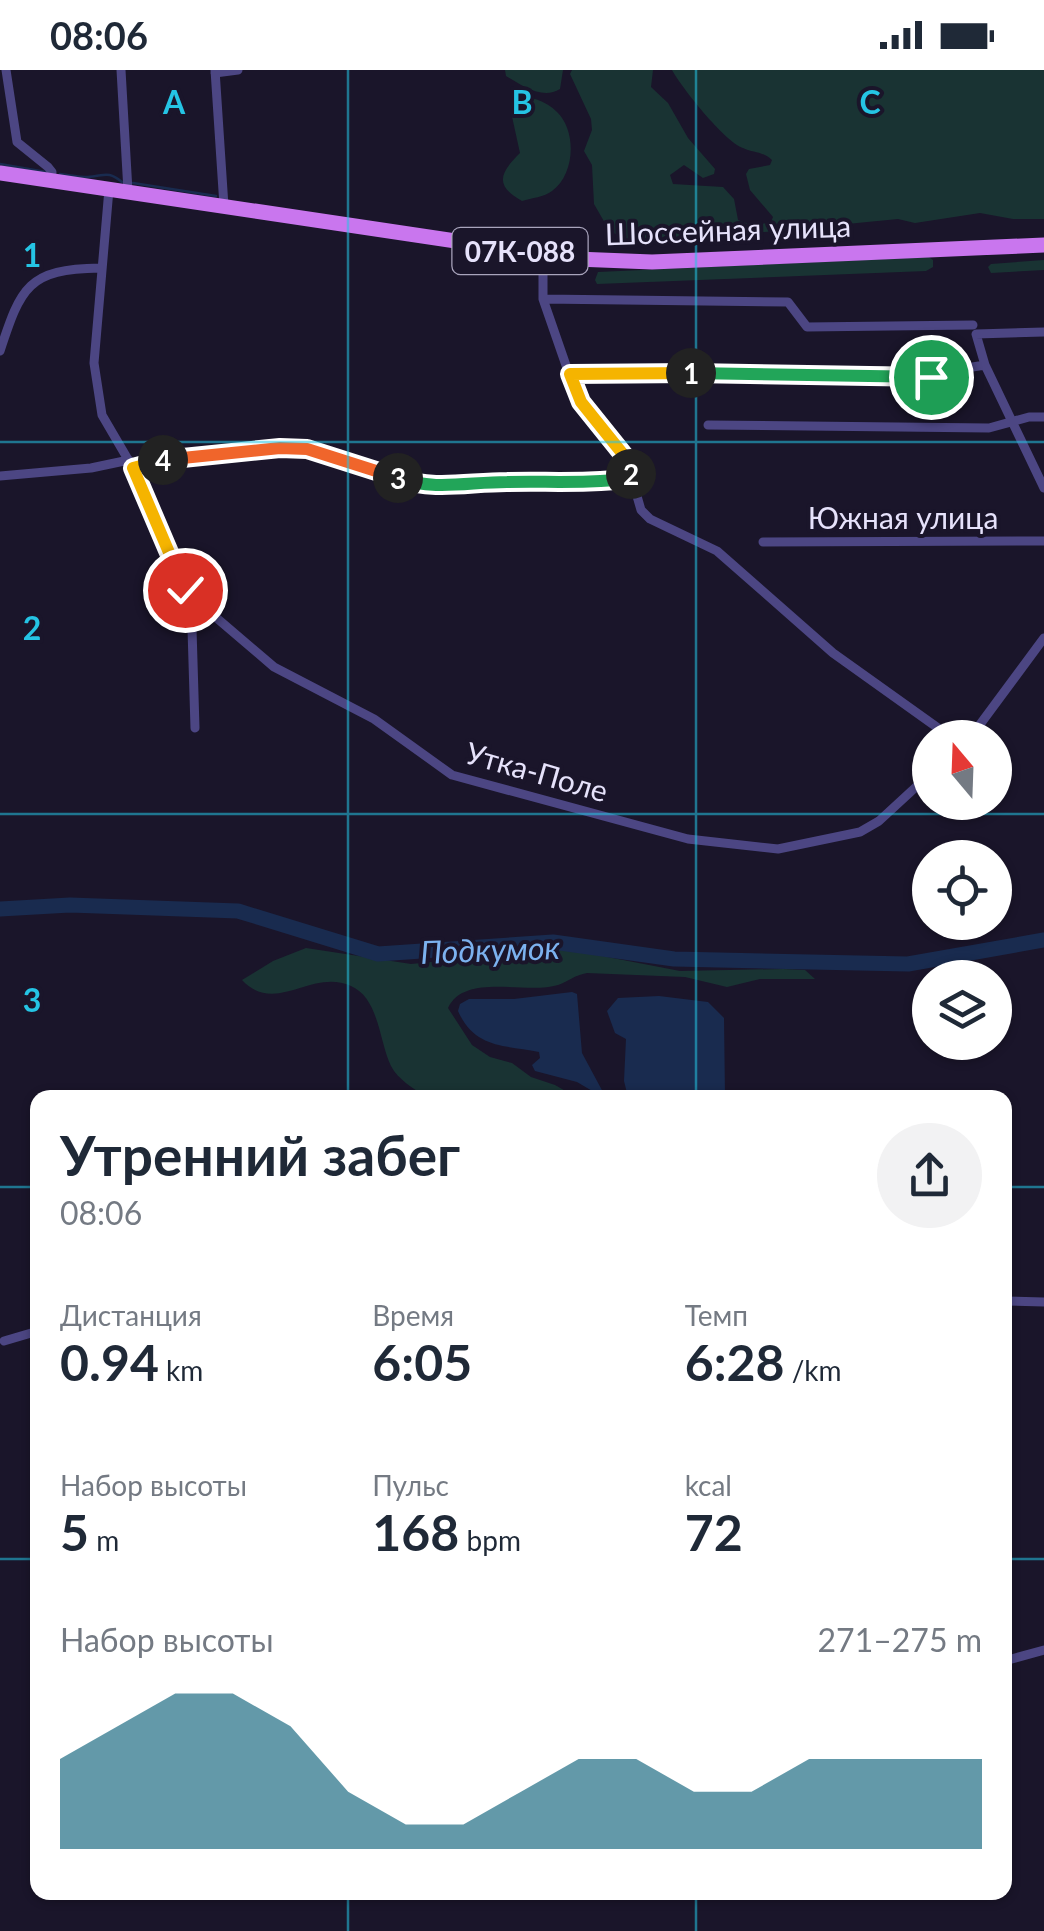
<!DOCTYPE html>
<html lang="ru">
<head>
<meta charset="utf-8">
<style>
	:root { --surface:#fff; --page:#f2f2f3; --text:#1f2937; --muted:#747a83; --accent:#226f85 }
	body { margin:0; font-family:Lato,sans-serif; background:var(--page); color:var(--text); height:100vh; display:flex; flex-direction:column; font-size:38px; white-space:nowrap }
	* { box-sizing:border-box; margin:0 }
	p { font-size:32px; color:var(--muted) }
	.icon { flex:none; width:55px; height:55px; fill:none; stroke:currentColor; stroke-width:2; stroke-linecap:round; stroke-linejoin:round }
	.map { position:relative; flex:1; overflow:hidden }
	.drawer { position:absolute; left:30px; top:1020px; width:982px; height:810px; display:flex; flex-direction:column; background:var(--surface); border-radius:20px; box-shadow:0 2px 8px #0004 }
	.drawer>* { flex:none }
	.needle { width:65px; rotate:341deg }
	.buttons { position:absolute; left:912px; top:650px; display:grid; gap:20px }
	.buttons a { display:grid; place-items:center; width:100px; height:100px; border-radius:50%; background:var(--surface); box-shadow:0 2px 8px #0004; font-size:50px }
	.pin { position:absolute; display:grid; place-items:center; width:85px; height:85px; color:#fff; margin:-42px; border:5px solid #fff; border-radius:50%; box-shadow:0 2px 10px #0007 }
	.km { position:absolute; width:50px; height:50px; margin:-25px; border-radius:50%; background:#222; color:#fff; font-size:28px; line-height:50px; text-align:center }
	.round { display:grid; place-items:center; flex:none; width:105px; height:105px; border-radius:52px; background:var(--page) }
	.summary { display:flex; align-items:center; justify-content:space-between; height:170px; padding:0 30px }
	h1 { font-size:55px; font-weight:700; line-height:75px }
	.figures { display:grid; grid-template-columns:repeat(3,1fr); gap:15px; height:170px; padding:10px 30px }
	.figures div { display:grid; align-content:center }
	.figures b { font-size:50px; font-weight:700 }
	.figures small { font-size:28px; font-weight:400 }
	.figures p { font-size:28px }
	.chart { height:280px; padding:20px 30px }
	.chart p { display:flex; justify-content:space-between }
	.chart svg { width:100%; height:180px; margin-top:10px; fill:var(--accent); opacity:.7 }
	.status { display:flex; justify-content:space-between; align-items:center; height:70px; padding:0 50px; background:var(--surface); direction:ltr }
	.status svg { height:28px; fill:currentColor }
	.map>svg:first-child { display:block }
	.green { fill:#193333 }
	.water { fill:#192b4f }
	.lines { fill:none; stroke-linecap:round; stroke-linejoin:round }
	.stream { stroke:#192b4f; stroke-width:2.5 }
	.river { stroke:#192b4f; stroke-width:15 }
	.minor { stroke:#4c4683; stroke-width:9 }
	.primary { stroke:#c976ee; stroke-width:15 }
	.split-1-casing { stroke:#fff; stroke-width:20 }
	.split-2-casing { stroke:#fff; stroke-width:20 }
	.split-3-casing { stroke:#fff; stroke-width:20 }
	.split-4-casing { stroke:#fff; stroke-width:20 }
	.split-5-casing { stroke:#fff; stroke-width:20 }
	.split-1 { stroke:#22a559; stroke-width:12 }
	.split-2 { stroke:#f5b400; stroke-width:12 }
	.split-3 { stroke:#22a559; stroke-width:12 }
	.split-4 { stroke:#f0652b; stroke-width:12 }
	.split-5 { stroke:#f5b400; stroke-width:12 }
	.grid { fill:none; stroke:#25c4e4; stroke-width:2.5; stroke-opacity:0.55 }
	.labels { text-anchor:middle; dominant-baseline:central; stroke-width:8; stroke-linejoin:round; paint-order:stroke }
	.shield { fill:#1a152a; stroke:#a9a4bc; stroke-width:2.5 }
	.shield-label { font-size:28px; font-weight:bold; fill:#e6e2fb }
	.street-label { font-size:30px; fill:#e6e2fb; stroke:#1a152a }
	.water-label { font-size:32px; font-style:italic; fill:#7cb2ef; stroke:#1a152a }
	.grid-label { font-size:32px; text-anchor:middle; font-weight:bold; fill:#25c4e4; stroke:#1a152a; stroke-width:8; stroke-linejoin:round; paint-order:stroke }
</style>
</head>
<body>
<div class="status"><b>08:06</b><svg viewBox="0 0 49 12"><path d="M0 12V9h3v3zM5 12V6h3v6zM10 12V3h3v9zM15 12V0h3v12zM26 1h20v11H26zM47 4h2v5h-2z"/></svg></div>
<div class="map">
<svg width="1044" height="1861" viewBox="0 0 1044 1861">
	<rect width="100%" height="100%" fill="#1a152a"/>
	<path class="green" d="M 505,0 L 563,0 L 560,19 C 542,30 522,15 506,6 Z
		M 572,0 L 653,0 L 651,17 L 668,33 L 688,68 L 715,99 L 714,104 L 703,108 L 684,95 L 670,105 L 673,114 L 723,117 L 734,129 L 738,150 L 754,156 L 771,152 L 773,147 L 750,120 L 746,104 L 749,99 L 770,95 L 772,90 C 762,81 754,83 743,78 C 724,71 682,18 672,0 L 1044,0 L 1044,149 L 1013,149 L 980,143 L 915,153 L 898,149 L 712,167 L 627,171 L 609,160 L 594,134 L 592,95 L 584,81 L 592,60 L 591,49 L 570,4 Z
		M 513,26 C 530,26 545,30 557,42 C 577,61 575,105 552,121 C 544,127 532,128 522,131 C 493,115 501,102 520,83 L 511,42 Z
		M 929,187 L 933,190 L 933,197 L 926,201 L 597,214 L 595,210 L 598,202 Z
		M 1044,190 L 1044,200 L 991,203 L 988,197 L 991,194 Z
		M 306,878 L 411,894 L 566,879 L 680,901 L 783,899 L 805,900 L 815,909 L 760,909 L 727,917 L 685,907 L 587,903 C 575,905 569,911 558,915 C 526,925 465,902 448,938 L 472,975 L 490,987 L 512,993 L 531,1007 L 555,1015 L 576,1027 L 425,1027 C 414,1018 398,1010 391,996 C 379,971 379,928 351,916 C 311,898 276,946 242,910 L 273,891 Z"/>
	<path class="water" d="M 572,922 L 577,924 L 582,983 L 604,1024 L 599,1025 L 577,1012 L 535,1001 L 532,995 L 540,988 L 539,982 C 505,975 475,979 458,941 L 460,934 L 469,929 L 514,929 Z
		M 659,926 L 708,932 L 724,948 L 725,1027 L 628,1027 L 624,1011 L 626,969 L 615,963 L 607,941 L 618,928 Z"/>
	<g class="lines">
		<path class="stream" d="M 0,94 L 46,102
			M 60,104 C 69,105 79,107 88,107 C 104,106 108,100 122,112
			M 133,113 L 216,126"/>
		<path class="river" d="M 0,839 L 70,835 L 238,841 L 378,884 L 553,872 L 674,889 L 908,894 L 1044,870"/>
		<path class="minor" d="M 6,0 L 17,72 L 48,97 L 52,102 L 51,111
			M 121,0 L 128,121
			M 215,0 L 224,136
			M 215,3 L 238,0
			M 109,119 L 94,293 L 102,345 L 133,398 L 185,521 L 274,597 L 374,649 L 452,705 L 688,769 L 778,779 L 860,762 L 879,751 L 930,704
			M 543,185 L 543,229 L 569,304 L 581,332 L 626,388 L 641,440 L 650,449 L 717,481 L 833,583 L 952,668
			M 543,229 L 788,232 L 807,257 L 973,255
			M 1044,262 L 976,264 L 985,295 L 1044,418
			M 0,281 C 21,217 28,199 100,198
			M 569,304 L 608,302 L 931,307 L 941,302 L 985,295
			M 708,355 L 989,358 L 1029,347 L 1044,347
			M 133,398 C 167,386 273,373 308,380 C 346,387 380,407 418,415 C 441,420 463,413 486,412 C 535,411 584,415 632,409
			M 0,406 L 91,398 L 129,390
			M 763,472 L 1044,471
			M 191,526 L 195,658
			M 970,668 L 1044,568
			M 1005,1231 L 1044,1232
			M 4,1271 L 38,1261
			M 1008,1590 L 1044,1580"/>
		<path class="primary" d="M 0,103 L 576,189 L 652,192 L 1044,175"/>
	</g>
	<g class="lines">
		<g class="split-1-casing">
			<path id="split-1" d="M 691,303 L 931,307"/>
		</g>
		<g class="split-2-casing">
			<path id="split-2" d="M 631,404 L 626,388 L 581,332 L 570,304 L 691,303"/>
		</g>
		<g class="split-3-casing">
			<path id="split-3" d="M 398,408 C 435,421 468,412 507,412 C 548,411 591,414 632,408 L 631,404"/>
		</g>
		<g class="split-4-casing">
			<path id="split-4" d="M 163,390 L 280,378 L 307,379 L 398,408"/>
		</g>
		<g class="split-5-casing">
			<path id="split-5" d="M 163,390 L 133,398 L 185,520"/>
		</g>
		<use href="#split-1" class="split-1"/>
		<use href="#split-2" class="split-2"/>
		<use href="#split-3" class="split-3"/>
		<use href="#split-4" class="split-4"/>
		<use href="#split-5" class="split-5"/>
	</g>
	<path class="grid" d="M 348,0 L 348,1028M 696,0 L 696,1028M 0,372 L 1044,372M 0,744 L 1044,744M 0,1117 L 38,1117M 1005,1117 L 1044,1117M 0,1489 L 38,1489M 1005,1489 L 1044,1489M 348,1822 L 348,1861M 696,1822 L 696,1861"/>
	<g class="labels">
		<rect class="shield" x="452.5" y="158" width="135" height="46" rx="8"/>
		<g class="shield-label">
			<text x="520" y="181">07К-088</text>
		</g>
		<g class="street-label">
			<text transform="translate(728 159) rotate(-2)">Шоссейная улица</text>
			<text x="903" y="447">Южная улица</text>
			<text transform="translate(537 701) rotate(16)">Утка-Поле</text>
		</g>
		<g class="water-label">
			<text transform="translate(490 879) rotate(-2)">Подкумок</text>
		</g>
	</g>
	<g class="grid-label">
		<text x="174" y="44">A</text>
		<text x="522" y="44">B</text>
		<text x="870" y="44">C</text>
		<text x="32" y="197">1</text>
		<text x="32" y="570">2</text>
		<text x="32" y="942">3</text>
	</g>
</svg>
<div class="buttons">
<a><svg class="needle" viewBox="-14 -14 28 28"><path d="M0-13l5 13h-10z" fill="#e53935"/><path d="M0 13l5-13h-10z" fill="#747a83"/></svg></a>
<a><svg class="icon" aria-label="locate" viewBox="0 0 24 24"><circle cx="12" cy="12" r="6"/><path d="M12 2v4M12 18v4M2 12h4M18 12h4"/></svg></a>
<a><svg class="icon" aria-label="layers" viewBox="0 0 24 24"><path d="M12 4l9 5-9 5-9-5zM3 14l9 5 9-5"/></svg></a>
</div>
<div class="pin" style="left:931px;top:307px;background:#1e9e55"><svg class="icon" aria-label="arrive" viewBox="0 0 24 24"><path d="M6 21V4h12l-3 4 3 4H6"/></svg></div>
<div class="pin" style="left:185px;top:520px;background:#d93025"><svg class="icon" aria-label="check" viewBox="0 0 24 24"><path d="M5 12l5 5 9-10"/></svg></div>
<b class="km" style="left:691px;top:303px">1</b>
<b class="km" style="left:631px;top:404px">2</b>
<b class="km" style="left:398px;top:408px">3</b>
<b class="km" style="left:163px;top:390px">4</b>
<section class="drawer">
<div class="summary"><div><h1>Утренний забег</h1><p>08:06</p></div><a class="round"><svg class="icon" aria-label="share" viewBox="0 0 24 24"><path d="M12 15V3M7 8l5-5 5 5M5 13v7h14v-7"/></svg></a></div>
<div class="figures">
<div><p>Дистанция</p><b>0.94<small> km</small></b></div>
<div><p>Время</p><b>6:05</b></div>
<div><p>Темп</p><b>6:28<small> /km</small></b></div>
</div>
<div class="figures">
<div><p>Набор высоты</p><b>5<small> m</small></b></div>
<div><p>Пульс</p><b>168<small> bpm</small></b></div>
<div><p>kcal</p><b>72</b></div>
</div>
<div class="chart"><p><span>Набор высоты</span>271–275 m</p>
<svg viewBox="0 0 160 44" preserveAspectRatio="none"><path d="M0 44V22L10 14L20 6L30 6L40 14L50 30L60 38L70 38L80 30L90 22L100 22L110 30L120 30L130 22L140 22L150 22L160 22V44z"/></svg>
</div>
</section>
</div>
</body>
</html>
